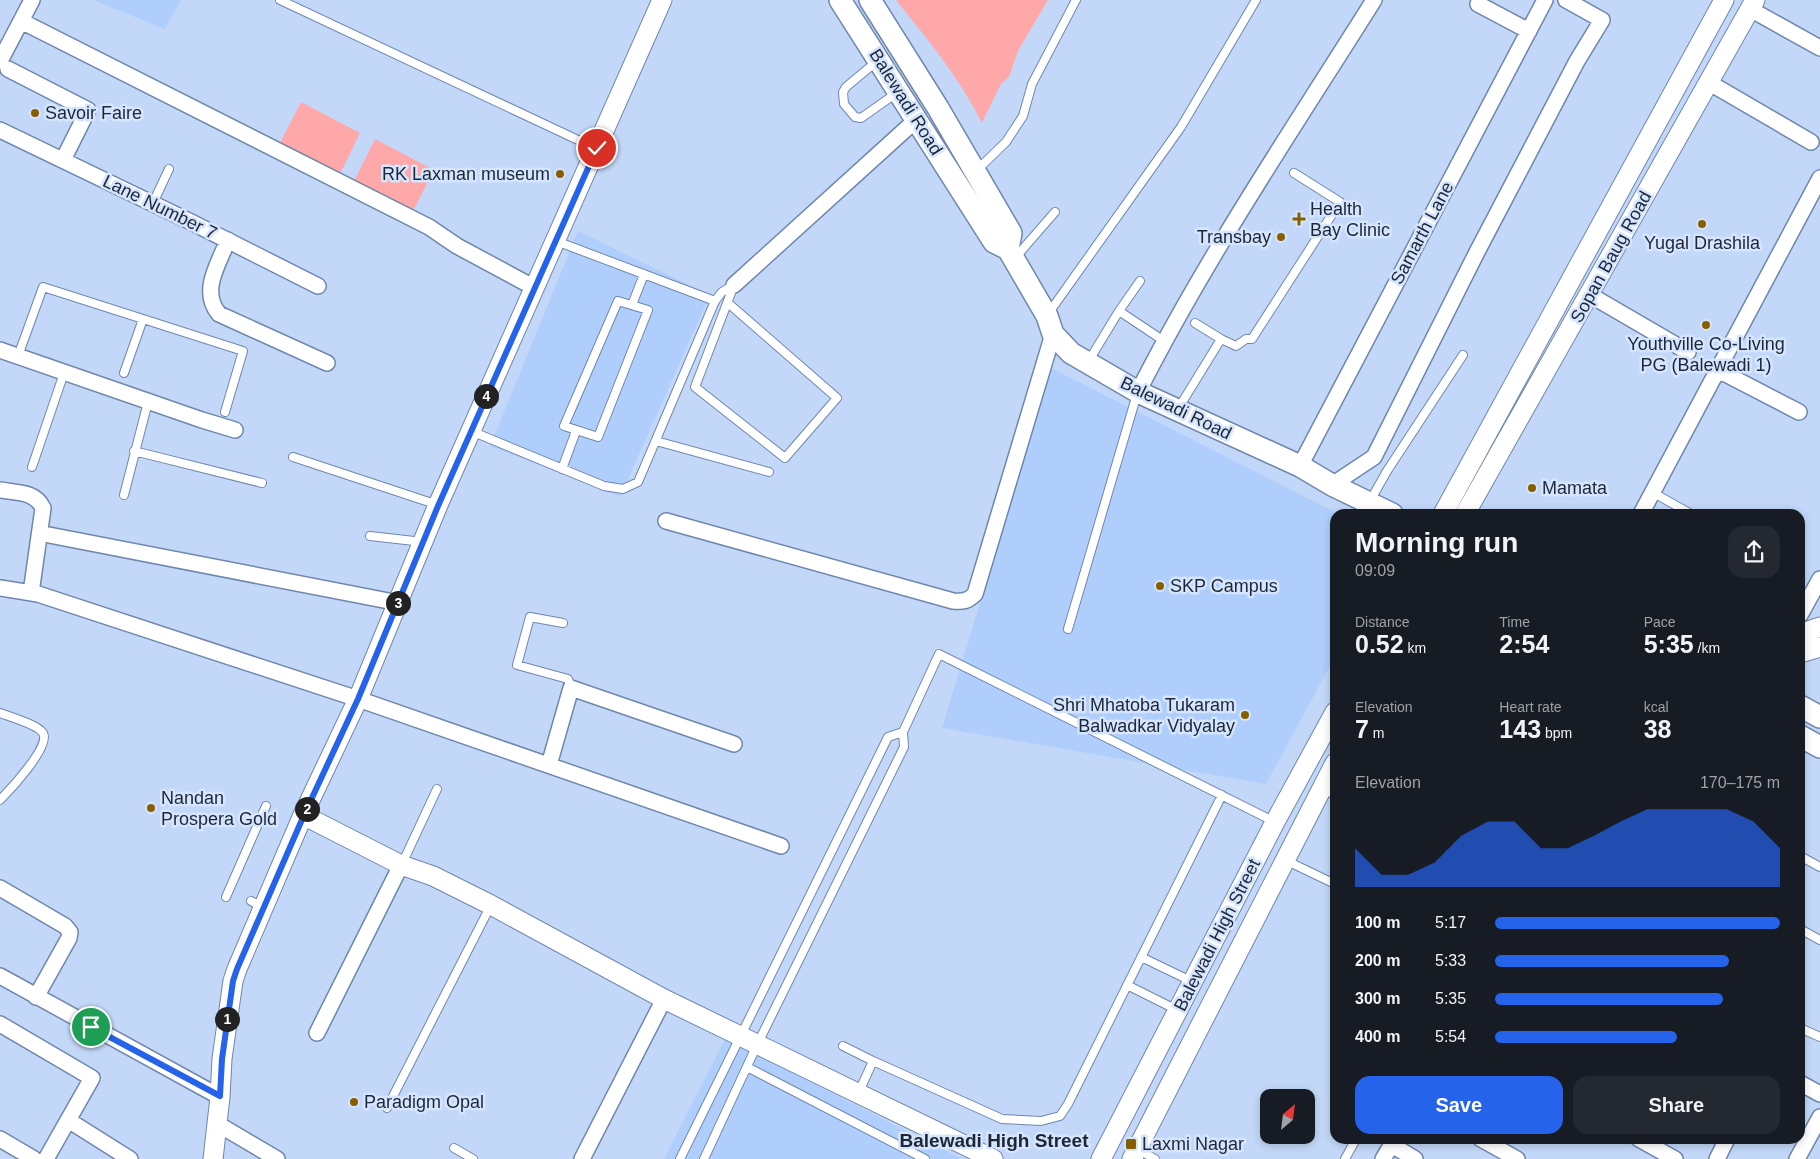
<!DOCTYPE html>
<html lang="en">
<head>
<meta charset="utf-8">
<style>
	:root { --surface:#171b24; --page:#242831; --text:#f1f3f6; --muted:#9ea1a6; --accent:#2563eb }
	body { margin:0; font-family:Arial,sans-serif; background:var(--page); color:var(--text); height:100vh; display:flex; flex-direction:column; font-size:19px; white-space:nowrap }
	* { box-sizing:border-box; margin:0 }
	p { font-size:16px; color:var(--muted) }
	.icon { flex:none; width:28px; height:28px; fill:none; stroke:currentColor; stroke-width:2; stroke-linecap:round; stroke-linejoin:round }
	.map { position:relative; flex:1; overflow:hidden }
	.drawer { position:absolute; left:1330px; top:509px; width:475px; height:635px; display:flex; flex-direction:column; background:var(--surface); border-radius:15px; box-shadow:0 2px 8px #0003 }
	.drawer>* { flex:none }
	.needle { width:32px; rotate:28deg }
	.tools { position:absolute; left:1260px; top:1089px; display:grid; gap:10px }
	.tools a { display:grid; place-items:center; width:55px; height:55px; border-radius:10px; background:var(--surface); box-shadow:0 2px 8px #0003; font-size:25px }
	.pin { position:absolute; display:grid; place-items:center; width:42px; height:42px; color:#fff; margin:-21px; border:2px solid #fff; border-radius:50%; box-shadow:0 1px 5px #0007 }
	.km { position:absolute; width:25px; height:25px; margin:-12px; border-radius:50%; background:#222; color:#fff; font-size:14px; line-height:25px; text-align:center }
	.round { display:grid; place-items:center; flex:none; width:52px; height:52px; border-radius:15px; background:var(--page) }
	.overview { display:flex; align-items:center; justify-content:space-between; height:85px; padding:0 25px }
	h1 { font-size:28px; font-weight:600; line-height:38px }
	.stats { display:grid; grid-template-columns:repeat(3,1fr); gap:8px; height:85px; padding:5px 25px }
	.stats div { display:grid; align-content:center }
	.stats b { font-size:25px; font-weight:600 }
	.stats small { font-size:14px; font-weight:400 }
	.stats p { font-size:14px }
	.chart { height:140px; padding:10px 25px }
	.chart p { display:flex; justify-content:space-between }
	.chart svg { width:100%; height:90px; margin-top:5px; fill:var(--accent); opacity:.7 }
	.action { display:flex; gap:10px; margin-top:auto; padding:10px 25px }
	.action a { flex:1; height:58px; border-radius:15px; background:var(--accent); color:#fff; font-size:20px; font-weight:600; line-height:58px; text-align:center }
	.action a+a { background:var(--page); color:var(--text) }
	ul { padding:0 25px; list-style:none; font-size:16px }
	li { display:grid; grid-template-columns:80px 60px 1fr; align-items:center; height:38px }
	li i { height:12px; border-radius:6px; background:var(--accent) }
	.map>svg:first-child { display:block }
	.built { fill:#b0cefc }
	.green { fill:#fea8a9 }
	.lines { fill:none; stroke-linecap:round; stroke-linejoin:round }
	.service-casing { stroke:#6f87ac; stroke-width:10 }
	.minor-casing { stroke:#6f87ac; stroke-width:18 }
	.tertiary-casing { stroke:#6f87ac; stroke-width:21 }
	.secondary-casing { stroke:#6f87ac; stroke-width:24 }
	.service { stroke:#fff; stroke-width:8 }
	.minor { stroke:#fff; stroke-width:15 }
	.tertiary { stroke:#fff; stroke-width:19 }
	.secondary { stroke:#fff; stroke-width:21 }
	.route-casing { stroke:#fff; stroke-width:10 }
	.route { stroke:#2563eb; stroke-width:6 }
	.poi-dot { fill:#885f00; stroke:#d5e5fe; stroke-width:2 }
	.labels { text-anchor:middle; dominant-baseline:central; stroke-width:5; stroke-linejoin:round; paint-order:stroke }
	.street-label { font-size:18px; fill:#1d2736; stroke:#d5e5fe }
	.poi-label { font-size:18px; fill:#1d2736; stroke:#d5e5fe; text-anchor:start }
	.neighbourhood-label { font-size:19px; font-weight:bold; fill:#1d2736; stroke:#d5e5fe }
</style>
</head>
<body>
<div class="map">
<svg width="1820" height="1159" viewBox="0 0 1820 1159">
	<rect width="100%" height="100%" fill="#c3d8f9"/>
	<path class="built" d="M 93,0 L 181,0 L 165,29 Z
		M 578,231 L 710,295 L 620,497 L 490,446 Z
		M 1051,368 L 1339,514 L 1335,514 L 1335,657 L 1266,784 L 942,728 Z
		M 725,1039 L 962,1159 L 664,1159 Z"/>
	<path class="green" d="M 896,0 L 1048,0 L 1018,51 L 1009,77 L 1001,84 L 982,123 C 959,77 928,40 896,0 Z
		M 301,102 L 360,133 L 340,174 L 280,143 Z
		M 375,139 L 434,170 L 413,211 L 354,181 Z"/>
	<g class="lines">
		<g class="service-casing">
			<path id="service" d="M 280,0 L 595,148
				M 876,62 L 846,87 L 843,92 L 844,104 L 855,117 L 861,118 L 898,92
				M 976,171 L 1006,142 L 1023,116 L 1032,84 L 1076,0
				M 153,203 L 169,169
				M 556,241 L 715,301
				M 1015,258 L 1055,212
				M 618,301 L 648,310 L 598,437 L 564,426 Z
				M 728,303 L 837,398 L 785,458 L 695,387 L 734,285
				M 632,305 L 644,274
				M 1119,311 L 1140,281
				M 1048,314 L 1181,127 L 1256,0
				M 1195,323 L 1221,339
				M 18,356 L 43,287 L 243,351 L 225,412
				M 1088,362 L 1119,311 L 1164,341
				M 124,373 L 143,319
				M 1178,409 L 1221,339 L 1236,346 L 1246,339 L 1252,339 L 1340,202 L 1294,173
				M 471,431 L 604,486 L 623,489 L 638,482 L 715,301 L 722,292 L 734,285
				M 656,441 L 769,472
				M 134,451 L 262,483
				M 293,457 L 438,505
				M 32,467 L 64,373
				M 562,469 L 576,431
				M 1652,492 L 1691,514
				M 124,495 L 148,402
				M 1370,501 L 1387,471 L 1463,355
				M 370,536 L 423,542
				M 563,623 L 530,617 L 517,665 L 568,679 L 571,688
				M 1068,629 L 1137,394
				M 0,713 C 10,717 37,724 43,733 C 51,746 10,790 0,800
				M 903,732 L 939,654 L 1275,822
				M 1322,788 L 1335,795
				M 1800,856 L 1820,867
				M 1285,860 L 1335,884
				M 402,864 L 437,789
				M 226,897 L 266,806
				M 251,901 L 262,907
				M 1800,929 L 1820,940
				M 1141,957 L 1191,981
				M 1127,985 L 1177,1010
				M 1800,1028 L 1820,1037
				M 843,1046 L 873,1061
				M 747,1067 L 925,1159
				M 858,1094 L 873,1061 L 1002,1119 L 1041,1121 L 1060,1116 L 1068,1104 L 1222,795
				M 387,1108 L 491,905
				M 454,1148 L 473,1159
				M 1137,1149 L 1155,1159
				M 680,1159 L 888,737 L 903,732 L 904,747 L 757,1045 L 704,1159
				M 1345,1159 L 1356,1139"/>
		</g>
		<g class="minor-casing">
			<path id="minor" d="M 1478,4 L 1529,31
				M 1750,9 L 1820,48
				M 21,21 L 429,227 L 457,246 L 535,288
				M 0,61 L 32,0
				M 8,69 L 88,110 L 63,160
				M 1708,82 L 1811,142
				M 0,130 L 191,222 L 318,286
				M 228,240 C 218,265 200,291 219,314 L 327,363
				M 734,285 L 917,119
				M 1590,295 L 1688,352
				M 0,350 L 202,420 L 235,430
				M 1718,370 L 1799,412
				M 1138,392 C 1207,256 1293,129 1374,0
				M 1300,466 L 1545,0
				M 1332,485 L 1374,457 L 1477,252 L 1577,61 L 1602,20 L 1566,0
				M 0,490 C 17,493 35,491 43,508 L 31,593
				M 1641,514 L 1820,178
				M 666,521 L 953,601 C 963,602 968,601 975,594 L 1053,334
				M 49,535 L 399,603
				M 0,588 L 38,594 L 358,699 L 781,846
				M 1800,615 L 1820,579
				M 549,765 L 571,688 L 734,744
				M 0,888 L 65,926 L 70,932 L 69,938 L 36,997
				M 0,976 L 220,1097
				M 0,1024 L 92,1078 L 46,1159
				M 317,1033 L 401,865
				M 1800,1083 L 1820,1094
				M 68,1120 L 130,1159
				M 216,1123 L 277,1159
				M 0,1139 L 34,1159
				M 1481,1139 L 1517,1159
				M 1639,1139 L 1675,1159
				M 1392,1145 L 1415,1159
				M 582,1159 L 664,999
				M 1383,1159 L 1395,1139
				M 1717,1159 L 1727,1139
				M 1797,1159 L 1820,1117"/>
		</g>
		<g class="tertiary-casing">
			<path id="tertiary" d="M 1443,514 L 1724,0
				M 1465,514 L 1755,0
				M 1800,634 L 1820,627
				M 1800,653 L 1820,647
				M 303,815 L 401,865 L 433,876 L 491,905 L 664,999 L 993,1159
				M 213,1159 L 220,1097 L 222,1059 L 233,981 L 237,969 L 303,815 L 358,699 L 438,505 L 662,0
				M 1101,1159 L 1275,822 L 1335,712
				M 1132,1159 L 1335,763"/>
		</g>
		<g class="secondary-casing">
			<path id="secondary" d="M 840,0 L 994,242 L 1008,249 L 1047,316 L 1053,334 L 1071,353 L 1138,392 L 1300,466 L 1332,485 L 1392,514
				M 870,0 L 938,108 L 1011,233 L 1008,249
				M 1800,706 L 1820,717
				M 1800,736 L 1820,747"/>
		</g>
		<use href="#service" class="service"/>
		<use href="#minor" class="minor"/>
		<use href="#tertiary" class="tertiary"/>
		<use href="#secondary" class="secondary"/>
	</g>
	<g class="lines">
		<g class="route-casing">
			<path id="route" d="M 91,1027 L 220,1096 L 222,1059 L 233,981 L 237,969 L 304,815 L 358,699 L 438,506 L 597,148"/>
		</g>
		<use href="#route" class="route"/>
	</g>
	<g class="poi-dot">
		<circle cx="35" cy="113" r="5"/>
		<circle cx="560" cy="174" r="5"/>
		<path d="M1296.5 211.5h5v5h5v5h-5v5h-5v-5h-5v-5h5z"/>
		<circle cx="1702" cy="224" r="5"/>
		<circle cx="1281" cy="237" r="5"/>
		<circle cx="1706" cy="325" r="5"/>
		<circle cx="1532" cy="488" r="5"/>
		<circle cx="1160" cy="586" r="5"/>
		<circle cx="1245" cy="715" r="5"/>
		<circle cx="151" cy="808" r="5"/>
		<circle cx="354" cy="1102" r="5"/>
		<rect x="1125" y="1138" width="12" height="12" rx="2.5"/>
	</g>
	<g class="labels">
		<g class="street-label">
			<text transform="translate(906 102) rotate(58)">Balewadi Road</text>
			<text transform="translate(160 207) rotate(26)">Lane Number 7</text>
			<text transform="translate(1422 233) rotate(-62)">Samarth Lane</text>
			<text transform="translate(1611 257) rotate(-61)">Sopan Baug Road</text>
			<text transform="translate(1176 408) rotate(26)">Balewadi Road</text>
			<text transform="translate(1217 935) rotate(-63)">Balewadi High Street</text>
		</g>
		<g class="poi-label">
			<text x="45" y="113">Savoir Faire</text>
			<text x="550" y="174" text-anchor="end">RK Laxman museum</text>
			<text x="1310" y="209">Health<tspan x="1310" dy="21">Bay Clinic</tspan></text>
			<text x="1271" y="237" text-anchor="end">Transbay</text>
			<text x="1702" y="243" text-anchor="middle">Yugal Drashila</text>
			<text x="1706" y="344" text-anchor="middle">Youthville Co-Living<tspan x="1706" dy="21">PG (Balewadi 1)</tspan></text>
			<text x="1542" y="488">Mamata</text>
			<text x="1170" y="586">SKP Campus</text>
			<text x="1235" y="705" text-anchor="end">Shri Mhatoba Tukaram<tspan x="1235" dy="21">Balwadkar Vidyalay</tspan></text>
			<text x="161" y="798">Nandan<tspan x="161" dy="21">Prospera Gold</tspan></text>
			<text x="364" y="1102">Paradigm Opal</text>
			<text x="1142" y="1144">Laxmi Nagar</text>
		</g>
		<g class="neighbourhood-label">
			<text x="994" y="1140">Balewadi High Street</text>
		</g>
	</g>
</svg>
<div class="tools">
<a><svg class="needle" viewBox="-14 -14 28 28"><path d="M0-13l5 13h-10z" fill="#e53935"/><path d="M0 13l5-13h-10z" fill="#9ea1a6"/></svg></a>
</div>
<div class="pin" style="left:91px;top:1027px;background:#1e9e55"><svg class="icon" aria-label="arrive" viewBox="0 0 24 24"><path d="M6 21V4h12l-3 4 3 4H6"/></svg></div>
<div class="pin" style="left:597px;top:148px;background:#d93025"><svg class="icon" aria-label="check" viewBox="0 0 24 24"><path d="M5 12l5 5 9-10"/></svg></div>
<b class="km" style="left:227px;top:1019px">1</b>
<b class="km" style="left:307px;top:809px">2</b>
<b class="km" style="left:398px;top:603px">3</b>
<b class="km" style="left:486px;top:396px">4</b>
<section class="drawer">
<div class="overview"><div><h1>Morning run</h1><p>09:09</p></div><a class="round"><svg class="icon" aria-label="share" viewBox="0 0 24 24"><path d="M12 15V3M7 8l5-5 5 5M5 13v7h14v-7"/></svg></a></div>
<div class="stats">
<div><p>Distance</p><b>0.52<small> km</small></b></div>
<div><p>Time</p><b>2:54</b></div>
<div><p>Pace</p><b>5:35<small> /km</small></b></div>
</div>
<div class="stats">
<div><p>Elevation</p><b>7<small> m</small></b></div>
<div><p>Heart rate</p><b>143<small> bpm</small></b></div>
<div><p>kcal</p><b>38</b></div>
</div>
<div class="chart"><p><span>Elevation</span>170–175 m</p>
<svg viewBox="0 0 160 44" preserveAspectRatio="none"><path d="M0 44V25L10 38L20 38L30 32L40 19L50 12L60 12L70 25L80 25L90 19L100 12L110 6L120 6L130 6L140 6L150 12L160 25V44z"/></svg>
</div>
<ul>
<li><b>100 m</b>5:17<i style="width:100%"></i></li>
<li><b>200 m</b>5:33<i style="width:82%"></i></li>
<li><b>300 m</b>5:35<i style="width:80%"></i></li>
<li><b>400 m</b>5:54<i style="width:64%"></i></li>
</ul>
<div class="action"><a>Save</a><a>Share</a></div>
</section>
</div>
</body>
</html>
